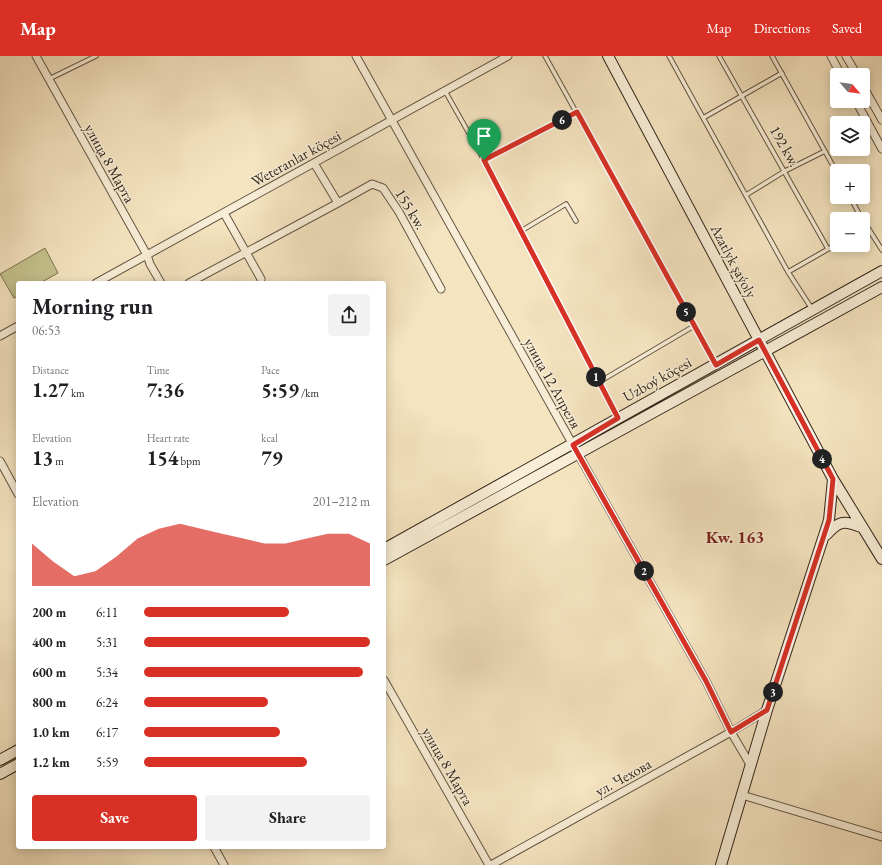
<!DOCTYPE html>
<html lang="en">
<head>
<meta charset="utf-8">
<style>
	:root { --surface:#fff; --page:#f2f2f2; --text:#202124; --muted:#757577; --accent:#d93025 }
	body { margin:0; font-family:"EB Garamond",serif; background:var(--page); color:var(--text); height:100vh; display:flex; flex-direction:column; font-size:15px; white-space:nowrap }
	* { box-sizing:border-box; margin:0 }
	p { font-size:13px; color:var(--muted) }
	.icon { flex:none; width:22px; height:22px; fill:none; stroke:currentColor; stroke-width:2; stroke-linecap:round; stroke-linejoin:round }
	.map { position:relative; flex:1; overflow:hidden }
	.drawer { position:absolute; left:16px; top:225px; width:370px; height:568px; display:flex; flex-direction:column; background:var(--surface); border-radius:4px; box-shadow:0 2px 10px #0003 }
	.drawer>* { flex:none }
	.needle { width:26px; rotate:118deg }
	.buttons { position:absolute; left:830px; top:12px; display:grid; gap:8px }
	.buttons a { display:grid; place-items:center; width:40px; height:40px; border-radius:4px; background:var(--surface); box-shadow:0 2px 10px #0003; font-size:20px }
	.pin { position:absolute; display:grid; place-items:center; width:34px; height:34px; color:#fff; margin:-41px -17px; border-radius:50% 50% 50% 0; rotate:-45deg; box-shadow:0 0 4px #0007 }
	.pin .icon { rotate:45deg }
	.km { position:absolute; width:20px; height:20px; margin:-10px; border-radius:50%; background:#222; color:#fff; font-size:11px; line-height:20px; text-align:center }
	.round { display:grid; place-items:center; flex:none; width:42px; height:42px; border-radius:4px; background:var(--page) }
	.overview { display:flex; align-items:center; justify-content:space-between; height:68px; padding:0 16px }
	h1 { font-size:22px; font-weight:700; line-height:30px }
	.figures { display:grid; grid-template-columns:repeat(3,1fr); gap:6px; height:68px; padding:4px 16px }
	.figures div { display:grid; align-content:center }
	.figures b { font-size:20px; font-weight:700 }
	.figures small { font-size:11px; font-weight:400 }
	.figures p { font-size:11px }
	.chart { height:112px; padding:8px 16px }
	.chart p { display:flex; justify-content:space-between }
	.chart svg { width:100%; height:72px; margin-top:4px; fill:var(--accent); opacity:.7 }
	.button { display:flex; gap:8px; margin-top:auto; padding:8px 16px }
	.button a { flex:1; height:46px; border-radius:4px; background:var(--accent); color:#fff; font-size:16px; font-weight:700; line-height:46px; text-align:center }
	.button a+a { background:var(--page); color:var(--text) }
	ul { padding:0 16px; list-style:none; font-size:13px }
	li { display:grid; grid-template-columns:64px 48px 1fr; align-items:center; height:30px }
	li i { height:10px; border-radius:5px; background:var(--accent) }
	header { display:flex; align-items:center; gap:24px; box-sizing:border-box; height:56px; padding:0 20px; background:var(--accent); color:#fff }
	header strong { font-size:19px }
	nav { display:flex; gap:22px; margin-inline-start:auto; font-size:14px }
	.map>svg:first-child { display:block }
	.green { fill:#c4c28d; stroke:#7b7454 }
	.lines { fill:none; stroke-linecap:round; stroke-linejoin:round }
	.lane-casing { stroke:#635644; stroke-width:5.5 }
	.street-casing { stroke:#635644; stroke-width:9 }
	.secondary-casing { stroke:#32261a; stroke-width:12 }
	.lane { stroke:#f8edd6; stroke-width:3.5 }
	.street { stroke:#f8edd6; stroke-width:7 }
	.secondary { stroke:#f8edd6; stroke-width:10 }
	.route-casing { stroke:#fff; stroke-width:8 }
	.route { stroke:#d93025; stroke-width:5 }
	.labels { text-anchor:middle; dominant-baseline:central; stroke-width:3; stroke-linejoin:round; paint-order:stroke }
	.street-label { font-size:15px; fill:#32261a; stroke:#f8edd6 }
	.quarter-label { font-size:17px; font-weight:bold; fill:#7a1f14; stroke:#f8edd6 }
</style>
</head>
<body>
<header>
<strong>Map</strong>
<nav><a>Map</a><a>Directions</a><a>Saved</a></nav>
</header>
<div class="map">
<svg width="882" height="809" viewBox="0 0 882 809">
	<rect width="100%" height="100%" fill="#f5e4c0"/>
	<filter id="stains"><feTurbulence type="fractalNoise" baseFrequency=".005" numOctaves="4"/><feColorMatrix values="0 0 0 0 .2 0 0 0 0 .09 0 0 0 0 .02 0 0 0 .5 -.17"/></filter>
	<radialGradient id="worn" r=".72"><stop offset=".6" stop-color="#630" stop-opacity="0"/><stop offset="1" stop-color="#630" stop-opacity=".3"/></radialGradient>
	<path class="green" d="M 45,192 L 58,217 L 40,227 L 18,227 L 18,240 L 14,242 L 0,218 Z"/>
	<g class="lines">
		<g class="lane-casing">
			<path id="lane" d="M 545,0 L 715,307
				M 669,0 L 788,216 L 812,253
				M 719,0 L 828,193
				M 772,0 L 837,117
				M 49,23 L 96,0
				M 445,35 L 484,104 L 618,361
				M 703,62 L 782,17
				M 484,104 L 577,56
				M 746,139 L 785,115 L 825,95
				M 850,141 L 862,163
				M 863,164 L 882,194
				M 521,175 L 566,148 L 576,165
				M 788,216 L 837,188
				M 599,326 L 694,270"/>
		</g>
		<g class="street-casing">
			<path id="street" d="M 36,0 L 147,199 L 150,208 L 161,227
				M 356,0 L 573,389 L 706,625 L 731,676 L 751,710
				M 831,0 L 841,19
				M 846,0 L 857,19
				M 863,30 L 882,64
				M 856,45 L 882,93
				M 338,147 L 372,128 L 383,132 L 399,156 L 441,233
				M 224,157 L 261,223
				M 96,227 L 508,0
				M 189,227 L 338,147 L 314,107
				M 0,280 L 18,270
				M 0,405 L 18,438
				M 384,624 L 489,809
				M 742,739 L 882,781
				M 214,791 L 224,809
				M 491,809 L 731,676 L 767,654"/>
		</g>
		<g class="secondary-casing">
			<path id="secondary" d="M 608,0 L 833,423 L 882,503
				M 826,479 C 839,465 843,464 861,471
				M 384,493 L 882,215
				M 384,504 L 882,231
				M 0,704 L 18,694
				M 0,718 L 18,708
				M 721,809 L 767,654 L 829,464 L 833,423"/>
		</g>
		<use href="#lane" class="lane"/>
		<use href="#street" class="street"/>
		<use href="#secondary" class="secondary"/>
	</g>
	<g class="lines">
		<g class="route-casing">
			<path id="route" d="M 577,56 L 716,309 L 759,284 L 833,423 L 829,464 L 767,654 L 731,676 L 706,625 L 573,389 L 618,362 L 484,104 Z"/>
		</g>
		<use href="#route" class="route"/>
	</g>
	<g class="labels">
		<g class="street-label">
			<text transform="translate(785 90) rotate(60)">192 kw.</text>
			<text transform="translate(296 102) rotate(-29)">Weteranlar köçesi</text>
			<text transform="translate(110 107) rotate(61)">улица 8 Марта</text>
			<text transform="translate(411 153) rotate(59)">155 kw.</text>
			<text transform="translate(734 205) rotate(62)">Azatlyk şaýoly</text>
			<text transform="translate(657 323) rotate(-29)">Uzboý köçesi</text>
			<text transform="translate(553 327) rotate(61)">улица 12 Апреля</text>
			<text transform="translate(448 710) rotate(60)">улица 8 Марта</text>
			<text transform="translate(623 721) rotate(-29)">ул. Чехова</text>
		</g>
		<g class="quarter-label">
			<text x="735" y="481">Kw. 163</text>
		</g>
	</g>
	<rect width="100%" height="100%" filter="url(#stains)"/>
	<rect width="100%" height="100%" fill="url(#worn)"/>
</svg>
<div class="buttons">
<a><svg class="needle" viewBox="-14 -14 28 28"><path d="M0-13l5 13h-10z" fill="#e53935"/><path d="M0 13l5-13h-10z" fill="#757577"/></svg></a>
<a><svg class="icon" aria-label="layers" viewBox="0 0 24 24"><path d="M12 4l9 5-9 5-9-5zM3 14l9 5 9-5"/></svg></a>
<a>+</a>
<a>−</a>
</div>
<div class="pin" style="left:484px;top:104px;background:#1e9e55"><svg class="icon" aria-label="arrive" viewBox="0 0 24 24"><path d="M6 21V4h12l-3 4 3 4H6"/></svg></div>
<b class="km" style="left:596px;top:321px">1</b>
<b class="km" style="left:644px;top:515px">2</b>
<b class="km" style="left:773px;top:636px">3</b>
<b class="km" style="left:822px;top:403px">4</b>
<b class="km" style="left:686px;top:256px">5</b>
<b class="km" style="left:562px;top:64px">6</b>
<section class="drawer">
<div class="overview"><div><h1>Morning run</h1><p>06:53</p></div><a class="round"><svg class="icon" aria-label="share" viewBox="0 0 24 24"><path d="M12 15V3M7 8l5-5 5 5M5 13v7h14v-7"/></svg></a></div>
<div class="figures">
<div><p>Distance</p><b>1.27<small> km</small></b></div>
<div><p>Time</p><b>7:36</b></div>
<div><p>Pace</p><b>5:59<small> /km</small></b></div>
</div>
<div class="figures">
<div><p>Elevation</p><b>13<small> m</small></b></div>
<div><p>Heart rate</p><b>154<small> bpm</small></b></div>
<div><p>kcal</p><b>79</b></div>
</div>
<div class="chart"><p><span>Elevation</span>201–212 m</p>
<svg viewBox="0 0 160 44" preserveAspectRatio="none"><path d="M0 44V18L10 29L20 38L30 35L40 26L50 15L60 9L70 6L80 9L90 12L100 15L110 18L120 18L130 15L140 12L150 12L160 18V44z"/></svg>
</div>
<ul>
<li><b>200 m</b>6:11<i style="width:64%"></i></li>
<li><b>400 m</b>5:31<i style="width:100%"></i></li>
<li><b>600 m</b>5:34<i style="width:97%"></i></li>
<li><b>800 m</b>6:24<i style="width:55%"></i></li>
<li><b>1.0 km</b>6:17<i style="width:60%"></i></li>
<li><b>1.2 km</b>5:59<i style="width:72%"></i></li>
</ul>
<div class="button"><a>Save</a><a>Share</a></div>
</section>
</div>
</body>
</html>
